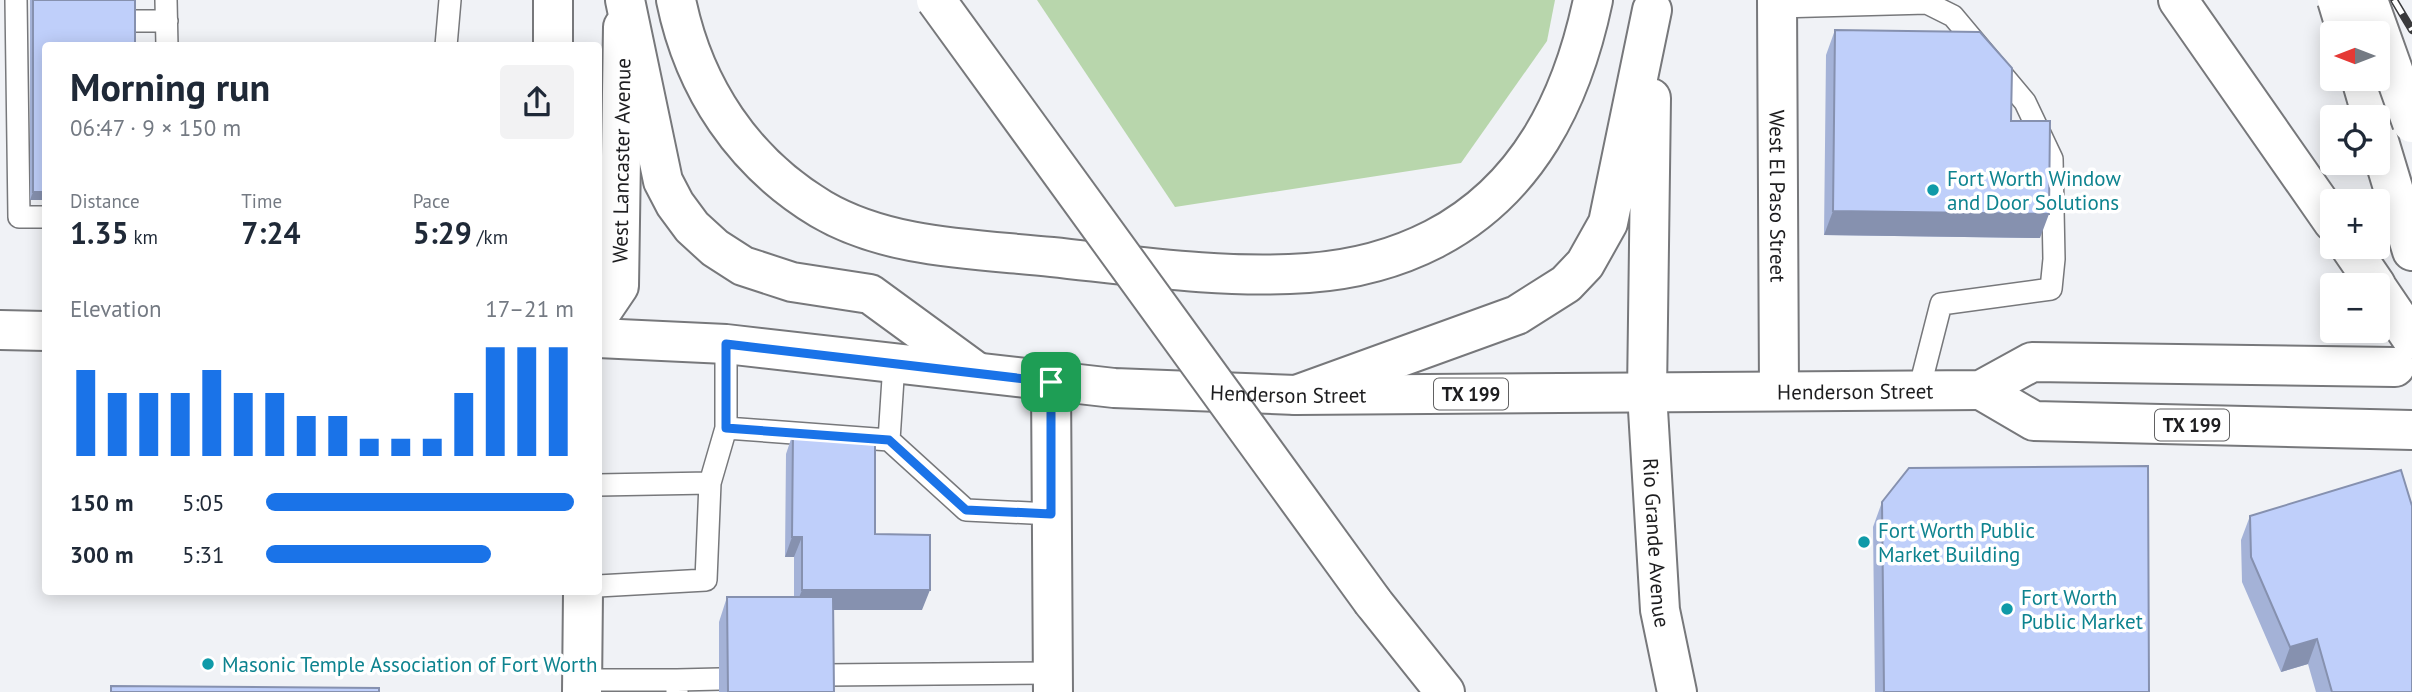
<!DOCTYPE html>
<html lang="en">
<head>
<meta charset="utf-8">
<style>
	:root { --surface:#fff; --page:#f2f2f3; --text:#1f2937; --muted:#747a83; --accent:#1a73e8 }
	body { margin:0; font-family:"PT Sans",sans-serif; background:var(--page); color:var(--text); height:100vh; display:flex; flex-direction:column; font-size:26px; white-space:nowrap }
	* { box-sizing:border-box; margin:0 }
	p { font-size:23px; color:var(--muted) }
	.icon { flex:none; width:38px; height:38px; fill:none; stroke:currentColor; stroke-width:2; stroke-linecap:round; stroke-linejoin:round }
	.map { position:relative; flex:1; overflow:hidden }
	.sheet { position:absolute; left:42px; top:42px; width:560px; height:553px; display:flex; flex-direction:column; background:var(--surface); border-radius:7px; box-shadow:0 4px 18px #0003 }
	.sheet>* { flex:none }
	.needle { width:46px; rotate:270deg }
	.buttons { position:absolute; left:2320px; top:21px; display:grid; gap:14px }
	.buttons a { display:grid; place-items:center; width:70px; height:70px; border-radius:7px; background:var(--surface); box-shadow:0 4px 18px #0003; font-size:35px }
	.pin { position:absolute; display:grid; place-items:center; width:60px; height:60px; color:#fff; margin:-30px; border-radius:14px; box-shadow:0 4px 10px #0006 }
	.round { display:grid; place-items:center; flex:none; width:74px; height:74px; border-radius:7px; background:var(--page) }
	.head { display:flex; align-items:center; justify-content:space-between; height:119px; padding:0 28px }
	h1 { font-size:38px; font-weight:700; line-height:52px }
	.metrics { display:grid; grid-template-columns:repeat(3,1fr); gap:10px; height:119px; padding:7px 28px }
	.metrics div { display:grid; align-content:center }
	.metrics b { font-size:30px; font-weight:700 }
	.metrics small { font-size:19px; font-weight:400 }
	.metrics p { font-size:19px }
	.chart { height:196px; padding:14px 28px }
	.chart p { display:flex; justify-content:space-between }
	.chart svg { width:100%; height:126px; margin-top:7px; stroke:var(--accent); stroke-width:6 }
	ul { padding:0 28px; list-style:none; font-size:23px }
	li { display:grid; grid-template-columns:112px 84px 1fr; align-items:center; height:52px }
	li i { height:18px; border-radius:9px; background:var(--accent) }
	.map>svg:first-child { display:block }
	.green { fill:#b8d6ac }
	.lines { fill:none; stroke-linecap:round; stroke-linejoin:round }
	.service-casing { stroke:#77787b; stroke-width:24 }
	.minor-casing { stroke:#77787b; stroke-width:42 }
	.tertiary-casing { stroke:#77787b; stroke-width:42 }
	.secondary-casing { stroke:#77787b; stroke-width:42 }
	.primary-casing { stroke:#77787b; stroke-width:42 }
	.motorway-casing { stroke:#77787b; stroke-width:42 }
	.service { stroke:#fff; stroke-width:21 }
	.minor { stroke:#fff; stroke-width:38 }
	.tertiary { stroke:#fff; stroke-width:38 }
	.secondary { stroke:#fff; stroke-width:38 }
	.primary { stroke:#fff; stroke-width:38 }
	.motorway { stroke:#fff; stroke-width:38 }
	.rail-casing { stroke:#3a3a3c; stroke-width:8 }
	.rail { stroke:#fff; stroke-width:5; stroke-dasharray:16; stroke-linecap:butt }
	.secondary-bridge-casing { stroke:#77787b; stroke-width:42; stroke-linecap:butt }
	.motorway-bridge-casing { stroke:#77787b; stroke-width:42; stroke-linecap:butt }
	.secondary-bridge { stroke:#fff; stroke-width:38 }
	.motorway-bridge { stroke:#fff; stroke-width:38 }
	.wall { fill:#a4b2d7 }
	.shaded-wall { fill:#8691af }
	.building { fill:#bfcffa; stroke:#8691af; stroke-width:2 }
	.route-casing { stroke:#fff; stroke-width:14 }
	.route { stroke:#1a73e8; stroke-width:9 }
	.culture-dot { fill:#0f9aa8; stroke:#fff; stroke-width:2.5 }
	.labels { text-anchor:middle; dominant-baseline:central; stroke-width:7; stroke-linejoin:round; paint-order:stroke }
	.shield { fill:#fff; stroke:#616162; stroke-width:2 }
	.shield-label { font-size:19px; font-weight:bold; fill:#1d1d1f }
	.street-label { font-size:21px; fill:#1d1d1f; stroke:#fff }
	.culture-label { font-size:21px; fill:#0d838f; stroke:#fff; text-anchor:start }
</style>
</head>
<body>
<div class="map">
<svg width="2412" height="692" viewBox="0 0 2412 692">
	<rect width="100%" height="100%" fill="#f0f2f6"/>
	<path class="green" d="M 1037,0 L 1555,0 L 1547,41 L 1461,163 L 1175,207 Z"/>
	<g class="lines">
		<g class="service-casing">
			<path id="service" d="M 16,0 L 19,217 L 46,217
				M 166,0 L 167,46
				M 1777,7 L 1927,3 L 1953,16 L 2025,102 L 2052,159 L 2054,259 L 2051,289 L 1941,304 L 1919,390
				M 132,21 L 167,21
				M 446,46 L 450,0
				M 726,344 L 726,428 L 889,440 L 966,510 L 1051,514
				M 889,440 L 894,363
				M 598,485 L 710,483 L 726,428
				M 598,586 L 706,580 L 710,483
				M 826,675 L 1053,673
				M 582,680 L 677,680 L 677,692
				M 677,680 L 720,679"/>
		</g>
		<g class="minor-casing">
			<g id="minor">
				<path id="s1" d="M 1777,0 L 1779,390"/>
				<path d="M 1051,382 L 1053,692"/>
			</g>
		</g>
		<g class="tertiary-casing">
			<g id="tertiary">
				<path id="s2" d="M 1647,393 L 1660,610 L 1677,692"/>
			</g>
		</g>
		<g class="secondary-casing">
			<g id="secondary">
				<path d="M 553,46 L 553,0"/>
				<path id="s3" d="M 598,317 L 619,286 L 623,27"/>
				<path d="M 1373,602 L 1445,692"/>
				<path d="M 582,692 L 583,592"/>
			</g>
		</g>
		<g class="primary-casing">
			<g id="primary">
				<path d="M 625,0 L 663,181 L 675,204 L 692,227 L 715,248 L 743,266 L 792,282 L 870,294 L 974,370"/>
				<path d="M 0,330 L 46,331"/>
				<path id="s4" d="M 598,338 L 726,344 L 1114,388 L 1296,395 L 1981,390 L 2032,362 L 2395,367"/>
				<path d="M 1981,390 L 2034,421 L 2412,430"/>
			</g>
		</g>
		<g class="motorway-casing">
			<path id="motorway" d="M 676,0 C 694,88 743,162 821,209 C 889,249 975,249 1052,257 C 1136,266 1223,279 1308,273 C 1351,270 1395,259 1434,239 C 1528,190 1572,100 1593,0
				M 2178,0 L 2333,222
				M 2361,79 L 2372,117
				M 2378,138 L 2412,251
				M 2350,247 L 2376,285
				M 2378,289 L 2412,339
				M 1647,393 L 1651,98
				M 1296,395 L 1517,315 L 1566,284 L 1585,264 L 1608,223 L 1652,10"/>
		</g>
		<use href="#service" class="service"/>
		<use href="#minor" class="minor"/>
		<use href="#tertiary" class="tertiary"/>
		<use href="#secondary" class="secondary"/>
		<use href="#primary" class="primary"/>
		<use href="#motorway" class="motorway"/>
		<g class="rail-casing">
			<path id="rail" d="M 2331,0 L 2351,33
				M 2363,0 L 2412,80
				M 2394,0 L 2412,30
				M 2378,78 L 2412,133"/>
		</g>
		<use href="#rail" class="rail"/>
		<g class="secondary-bridge-casing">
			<path id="secondary-bridge" d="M 936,0 L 1373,602"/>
		</g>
		<g class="motorway-bridge-casing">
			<path id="motorway-bridge" d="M 2337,0 L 2347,33
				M 2368,0 L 2412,123"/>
		</g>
		<use href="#secondary-bridge" class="secondary-bridge"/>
		<use href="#motorway-bridge" class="motorway-bridge"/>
	</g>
	<path class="wall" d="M 30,0 L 135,0 L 46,200 L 30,200 Z
		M 1835,30 L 2011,121 L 2040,238 L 1824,235 L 1826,55 Z
		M 793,433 L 875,534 L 922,610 L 833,610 L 834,692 L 719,692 L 719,622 L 727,597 L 794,597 L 794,557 L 785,557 L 786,454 Z
		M 1882,502 L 2149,692 L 1875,692 L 1873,527 Z
		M 2250,516 L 2412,692 L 2316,692 L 2308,664 L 2281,672 L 2242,582 L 2241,540 Z"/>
	<path class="shaded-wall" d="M 33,192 L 46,192 L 46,200 L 30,200 Z
		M 1833,211 L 2049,214 L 2040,238 L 1824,235 Z
		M 792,537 L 802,537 L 794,557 L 785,557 Z
		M 802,590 L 930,590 L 922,610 L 794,610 Z
		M 2317,639 L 2308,664 L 2281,672 L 2290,647 Z"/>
	<path class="building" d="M 33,0 L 135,0 L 135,46 L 46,46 L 46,192 L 33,192 Z
		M 1835,30 L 1980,32 L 2012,68 L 2011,121 L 2050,121 L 2049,214 L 1833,211 Z
		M 793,433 L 875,433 L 875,534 L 930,535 L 930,590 L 802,590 L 802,537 L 792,537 Z
		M 2148,466 L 2149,692 L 1884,692 L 1882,502 L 1909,468 Z
		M 2401,470 L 2412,506 L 2412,692 L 2332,692 L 2317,639 L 2290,647 L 2251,557 L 2250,516 Z
		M 727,597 L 833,597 L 834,692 L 728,692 Z
		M 111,686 L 379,688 L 379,692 L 111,692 Z"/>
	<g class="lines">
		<g class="route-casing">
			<path id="route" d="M 726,344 L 1051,382 L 1051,514 L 966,510 L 889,440 L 726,428 Z"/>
		</g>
		<use href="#route" class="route"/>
	</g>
	<g class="culture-dot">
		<circle cx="1933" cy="190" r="7"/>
		<circle cx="1864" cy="542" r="7"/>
		<circle cx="2007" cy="609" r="7"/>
		<circle cx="208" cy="664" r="7"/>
	</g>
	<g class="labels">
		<g class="shield">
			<rect x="1434" y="378.5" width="74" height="31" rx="5"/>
			<rect x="2155" y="409.5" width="74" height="31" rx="5"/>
		</g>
		<g class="shield-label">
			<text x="1471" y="394">TX 199</text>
			<text x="2192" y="425">TX 199</text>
		</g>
		<g class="street-label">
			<text stroke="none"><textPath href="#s3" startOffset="163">West Lancaster Avenue</textPath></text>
			<text stroke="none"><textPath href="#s1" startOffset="196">West El Paso Street</textPath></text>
			<text stroke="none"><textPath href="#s4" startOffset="1260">Henderson Street</textPath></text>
			<text stroke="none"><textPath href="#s4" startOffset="693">Henderson Street</textPath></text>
			<text stroke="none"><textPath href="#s2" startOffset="150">Rio Grande Avenue</textPath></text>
		</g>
		<g class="culture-label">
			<text x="1947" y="178">Fort Worth Window<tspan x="1947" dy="24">and Door Solutions</tspan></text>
			<text x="1878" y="530">Fort Worth Public<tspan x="1878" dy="24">Market Building</tspan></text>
			<text x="2021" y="597">Fort Worth<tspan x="2021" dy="24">Public Market</tspan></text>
			<text x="222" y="664">Masonic Temple Association of Fort Worth</text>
		</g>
	</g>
</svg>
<div class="buttons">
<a><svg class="needle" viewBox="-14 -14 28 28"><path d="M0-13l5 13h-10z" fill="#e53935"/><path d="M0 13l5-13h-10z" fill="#747a83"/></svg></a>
<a><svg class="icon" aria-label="locate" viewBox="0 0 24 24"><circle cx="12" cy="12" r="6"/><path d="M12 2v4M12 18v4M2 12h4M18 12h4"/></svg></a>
<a>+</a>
<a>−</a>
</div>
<div class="pin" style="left:1051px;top:382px;background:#1e9e55"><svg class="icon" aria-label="arrive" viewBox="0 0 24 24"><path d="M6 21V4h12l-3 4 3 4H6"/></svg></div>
<section class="sheet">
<div class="head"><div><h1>Morning run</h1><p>06:47 · 9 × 150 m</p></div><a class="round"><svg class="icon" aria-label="share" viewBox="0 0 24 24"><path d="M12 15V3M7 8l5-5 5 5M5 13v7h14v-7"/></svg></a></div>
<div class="metrics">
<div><p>Distance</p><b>1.35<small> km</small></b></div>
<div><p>Time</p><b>7:24</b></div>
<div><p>Pace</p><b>5:29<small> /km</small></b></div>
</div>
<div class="chart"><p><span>Elevation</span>17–21 m</p>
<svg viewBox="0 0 160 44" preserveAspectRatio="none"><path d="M5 44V14M15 44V22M25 44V22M35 44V22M45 44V14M55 44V22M65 44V22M75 44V30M85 44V30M95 44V38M105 44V38M115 44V38M125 44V22M135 44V6M145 44V6M155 44V6"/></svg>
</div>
<ul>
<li><b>150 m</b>5:05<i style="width:100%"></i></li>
<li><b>300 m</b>5:31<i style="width:73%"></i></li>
</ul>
</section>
</div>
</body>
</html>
